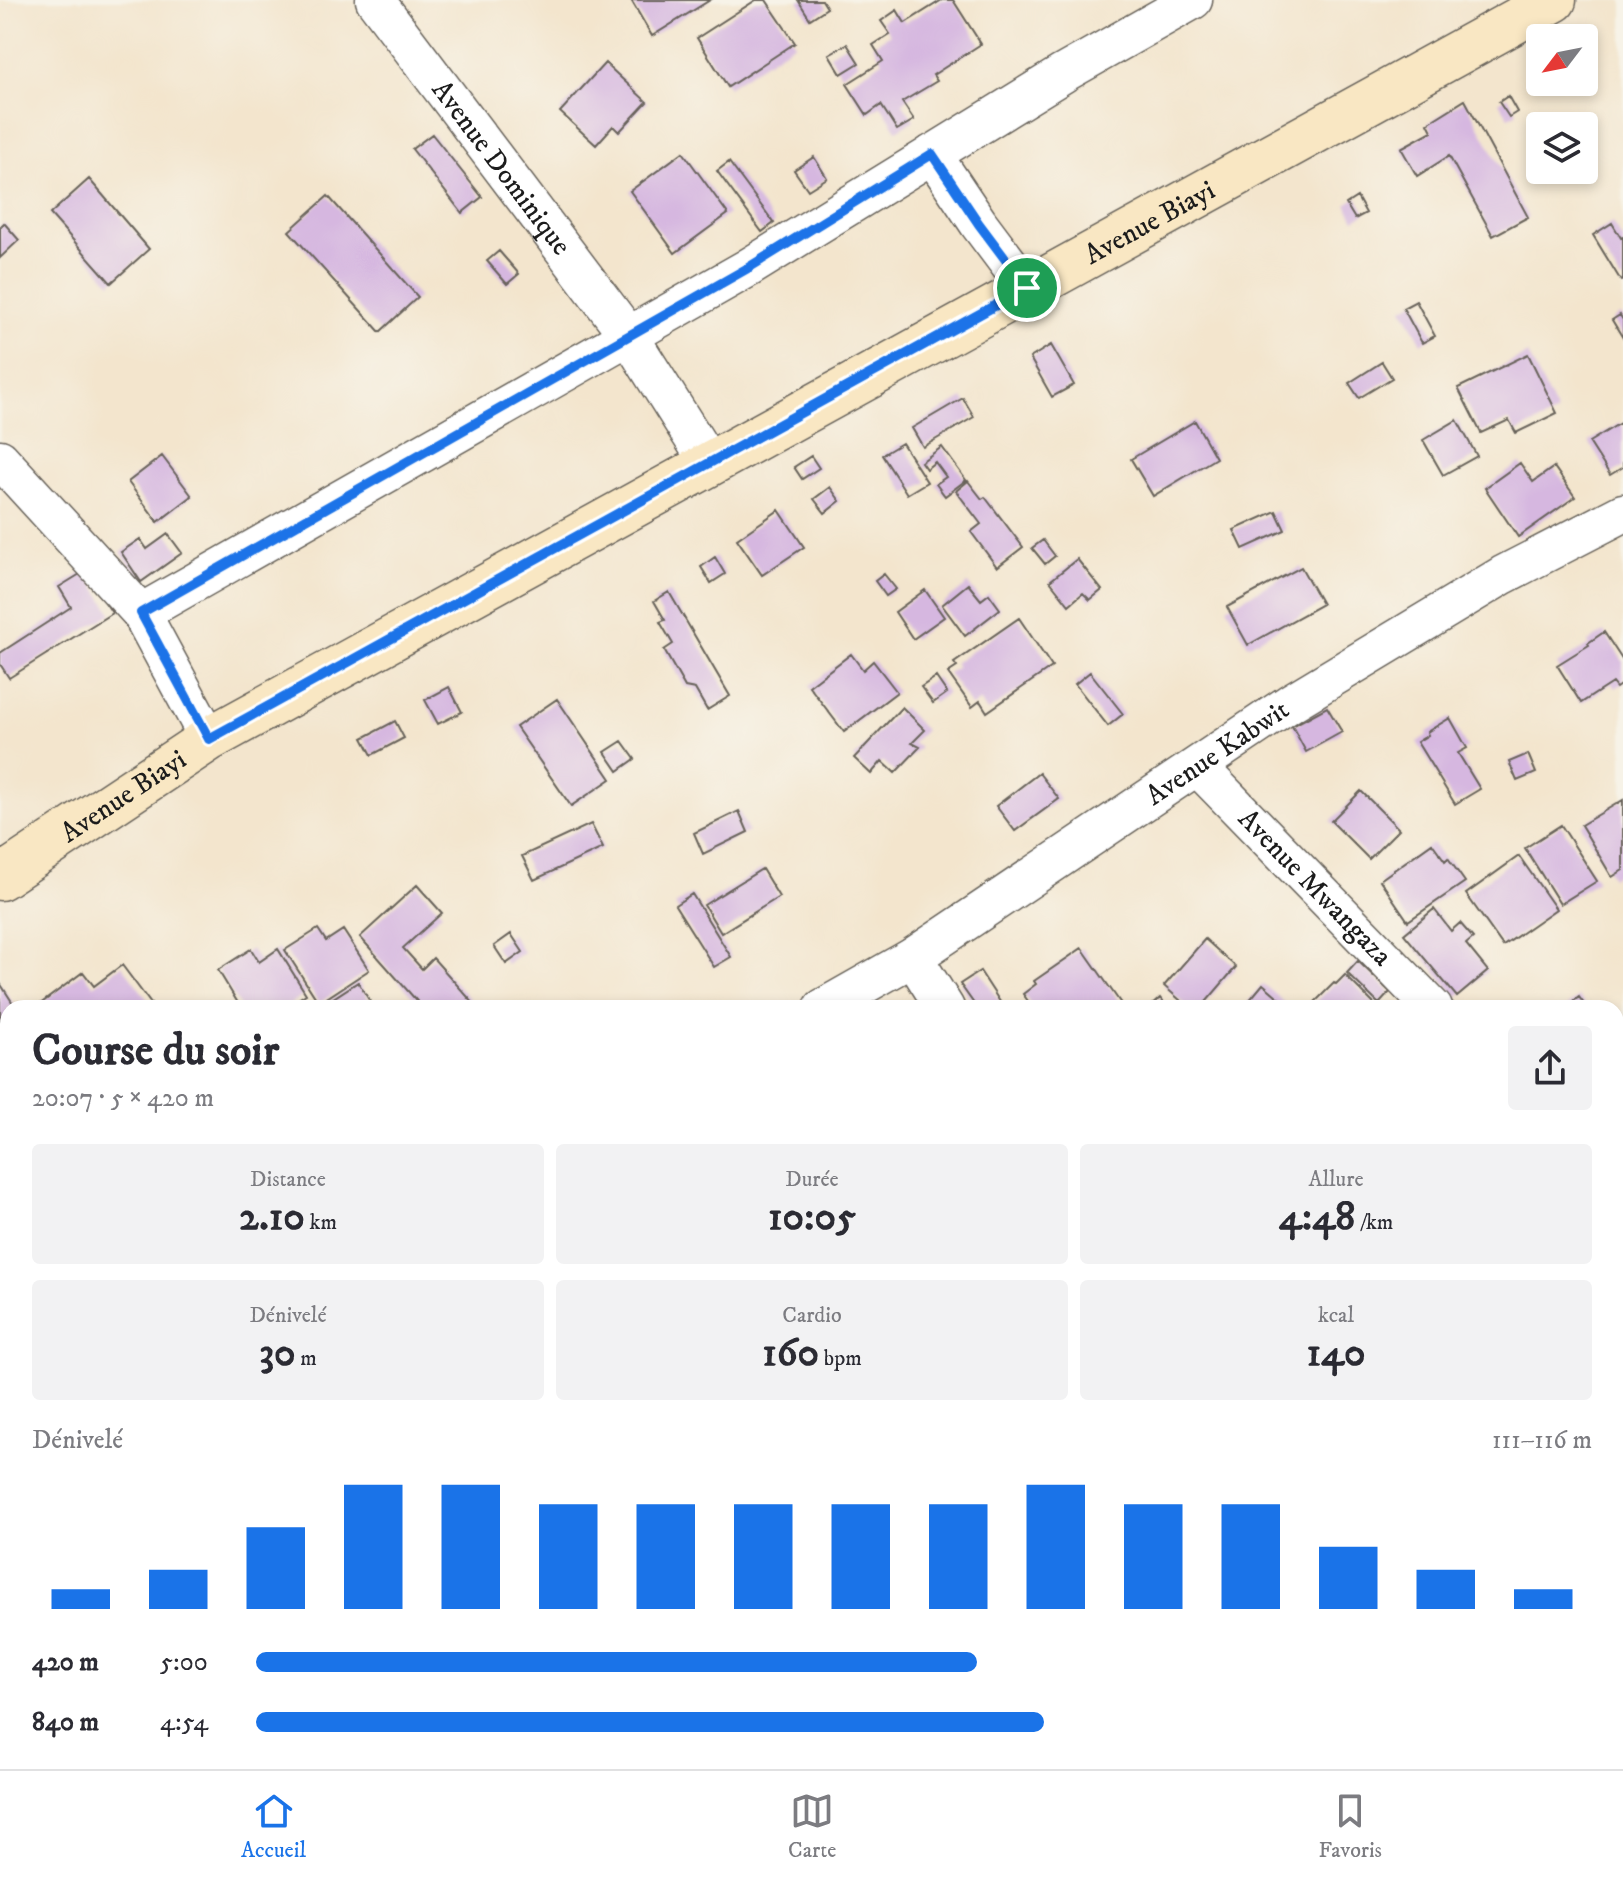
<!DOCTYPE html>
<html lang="fr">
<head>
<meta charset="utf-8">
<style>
	:root { --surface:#fff; --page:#f2f2f3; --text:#2b2b33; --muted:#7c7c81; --line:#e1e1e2; --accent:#1a73e8 }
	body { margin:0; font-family:"IM FELL DW Pica",serif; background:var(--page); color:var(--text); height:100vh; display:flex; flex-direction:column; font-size:30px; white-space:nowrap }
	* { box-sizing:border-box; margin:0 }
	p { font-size:26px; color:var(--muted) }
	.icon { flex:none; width:44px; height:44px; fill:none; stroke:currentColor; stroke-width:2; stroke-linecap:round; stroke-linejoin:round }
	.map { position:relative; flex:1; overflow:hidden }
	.details { position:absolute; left:0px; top:1000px; width:1624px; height:770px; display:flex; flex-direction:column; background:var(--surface); border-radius:24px 24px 0 0; box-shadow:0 4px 12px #0003 }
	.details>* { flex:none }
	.needle { width:52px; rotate:238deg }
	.controls { position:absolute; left:1526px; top:24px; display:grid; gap:16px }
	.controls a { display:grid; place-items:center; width:72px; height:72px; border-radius:8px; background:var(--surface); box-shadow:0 4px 12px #0003; font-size:40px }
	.pin { position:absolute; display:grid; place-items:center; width:68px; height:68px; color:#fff; margin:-34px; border:4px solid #fff; border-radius:50%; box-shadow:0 2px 8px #0007 }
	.round { display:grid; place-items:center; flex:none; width:84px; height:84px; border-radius:8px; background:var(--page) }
	.overview { display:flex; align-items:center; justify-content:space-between; height:136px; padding:0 32px }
	h1 { font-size:44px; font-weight:700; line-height:60px }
	.figures { display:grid; grid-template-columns:repeat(3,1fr); gap:12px; height:136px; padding:8px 32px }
	.figures div { display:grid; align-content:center; border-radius:8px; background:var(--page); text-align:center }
	.figures b { font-size:40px; font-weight:700 }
	.figures small { font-size:22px; font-weight:400 }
	.figures p { font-size:22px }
	.chart { height:224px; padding:16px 32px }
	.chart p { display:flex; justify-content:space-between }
	.chart svg { width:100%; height:144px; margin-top:8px; stroke:var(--accent); stroke-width:6 }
	ul { padding:0 32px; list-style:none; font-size:26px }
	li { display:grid; grid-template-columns:128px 96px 1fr; align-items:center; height:60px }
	li i { height:20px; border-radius:10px; background:var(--accent) }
	.tab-bar { display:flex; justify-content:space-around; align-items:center; height:112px; border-top:2px solid var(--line); background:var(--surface); font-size:22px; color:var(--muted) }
	.tab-bar a { display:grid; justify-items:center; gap:4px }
	.tab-bar .on { color:var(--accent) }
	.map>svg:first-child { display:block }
	.building { fill:#d6b7e0 }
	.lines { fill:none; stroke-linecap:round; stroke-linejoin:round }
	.street-casing { stroke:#67625a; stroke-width:41 }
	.secondary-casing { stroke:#67625a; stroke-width:47 }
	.street { stroke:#fff; stroke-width:38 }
	.secondary { stroke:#f9e7c3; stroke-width:44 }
	.route-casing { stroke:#fff; stroke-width:16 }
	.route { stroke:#1a73e8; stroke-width:10 }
	.labels { text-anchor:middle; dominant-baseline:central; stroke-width:7; stroke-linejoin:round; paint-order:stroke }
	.street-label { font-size:28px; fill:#1c1c1c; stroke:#f7f3e8 }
</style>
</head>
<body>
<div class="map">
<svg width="1623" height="1769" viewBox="0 0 1623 1769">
	<rect width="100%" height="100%" fill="#f7f3e8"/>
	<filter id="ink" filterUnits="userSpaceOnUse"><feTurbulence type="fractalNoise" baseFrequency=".0125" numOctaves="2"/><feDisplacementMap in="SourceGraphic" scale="16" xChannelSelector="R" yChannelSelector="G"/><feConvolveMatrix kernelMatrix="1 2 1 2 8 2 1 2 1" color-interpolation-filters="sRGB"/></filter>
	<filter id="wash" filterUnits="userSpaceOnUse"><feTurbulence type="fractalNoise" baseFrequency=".006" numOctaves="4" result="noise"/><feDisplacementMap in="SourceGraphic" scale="32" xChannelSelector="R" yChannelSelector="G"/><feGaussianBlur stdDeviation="1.8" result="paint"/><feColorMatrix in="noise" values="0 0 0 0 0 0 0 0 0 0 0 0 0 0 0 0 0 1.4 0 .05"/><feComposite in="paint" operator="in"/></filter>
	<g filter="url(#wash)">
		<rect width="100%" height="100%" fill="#f3e5cd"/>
		<g id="blocks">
			<path class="building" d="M 631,0 L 710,0 L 652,36 Z
				M 756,0 L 766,0 L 795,43 L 728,87 L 697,38 Z
				M 798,0 L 822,0 L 827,8 L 810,19 Z
				M 942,0 L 953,0 L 981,44 L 933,75 L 937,81 L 902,102 L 914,120 L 897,130 L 881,105 L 867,115 L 847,84 L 883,61 L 873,45 L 890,34 L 881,21 L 897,10 L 905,23 Z
				M 847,44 L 859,63 L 841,74 L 829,54 Z
				M 605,63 L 647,102 L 619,132 L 613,126 L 596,145 L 560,112 Z
				M 1508,96 L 1517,112 L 1509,117 L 1499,102 Z
				M 1465,100 L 1528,217 L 1493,236 L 1449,156 L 1417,176 L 1401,148 L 1432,131 L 1428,123 Z
				M 432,134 L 482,197 L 462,213 L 412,149 Z
				M 683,152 L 728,214 L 675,253 L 630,191 Z
				M 814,157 L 827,178 L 808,190 L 794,170 Z
				M 729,162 L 774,223 L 762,232 L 717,171 Z
				M 89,179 L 149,249 L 111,283 L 50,214 Z
				M 328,196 L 418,297 L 380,332 L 289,231 Z
				M 1357,197 L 1366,213 L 1355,219 L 1346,204 Z
				M 4,223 L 19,240 L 0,258 L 0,227 Z
				M 1612,223 L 1621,238 L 1623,237 L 1623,280 L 1621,281 L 1593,235 Z
				M 499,251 L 519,274 L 507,284 L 487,261 Z
				M 1416,301 L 1435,336 L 1422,343 L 1403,308 Z
				M 1620,315 L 1623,320 L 1623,338 L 1612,320 Z
				M 1051,345 L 1074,385 L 1052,397 L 1030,358 Z
				M 1528,354 L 1557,413 L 1516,433 L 1509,420 L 1481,433 L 1458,388 Z
				M 1382,362 L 1392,378 L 1359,398 L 1349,383 Z
				M 963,398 L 974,417 L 923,447 L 912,428 Z
				M 1457,420 L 1477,456 L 1443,475 L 1423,440 Z
				M 1195,421 L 1216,458 L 1153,496 L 1131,459 Z
				M 1620,423 L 1623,427 L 1623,467 L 1610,475 L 1589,442 Z
				M 902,443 L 927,482 L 907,494 L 882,455 Z
				M 942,447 L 966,480 L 945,496 L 936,484 L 946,477 L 935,462 L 926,469 L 921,462 Z
				M 162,456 L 192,496 L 158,522 L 128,482 Z
				M 811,456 L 819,468 L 802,479 L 794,467 Z
				M 1520,463 L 1533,482 L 1554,467 L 1575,497 L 1518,537 L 1485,488 Z
				M 968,481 L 982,499 L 985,497 L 1023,547 L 997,567 L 971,532 L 981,524 L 956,491 Z
				M 830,487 L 840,501 L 825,513 L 814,499 Z
				M 779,510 L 804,547 L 762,575 L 737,539 Z
				M 1276,511 L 1285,530 L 1243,549 L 1234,530 Z
				M 168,534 L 182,553 L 141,582 L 121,552 L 140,539 L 147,549 Z
				M 1043,540 L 1055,556 L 1045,564 L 1032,548 Z
				M 715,557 L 725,574 L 711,583 L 701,567 Z
				M 1077,559 L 1102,590 L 1090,600 L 1083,593 L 1069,605 L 1050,581 Z
				M 1301,567 L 1322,604 L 1248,645 L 1227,607 Z
				M 85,571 L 112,613 L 9,678 L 0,664 L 0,653 L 71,607 L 59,587 Z
				M 884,574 L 896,589 L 886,596 L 875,581 Z
				M 968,584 L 981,600 L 989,594 L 1000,609 L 965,636 L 942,605 Z
				M 925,590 L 944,617 L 913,639 L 895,612 Z
				M 669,592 L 730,696 L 707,710 L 695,689 L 685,687 L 664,650 L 673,644 L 660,622 L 665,620 L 654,601 Z
				M 1019,618 L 1052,667 L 987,712 L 980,701 L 972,707 L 948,673 L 957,667 L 954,663 Z
				M 1604,632 L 1623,661 L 1623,683 L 1616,688 L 1612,683 L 1581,703 L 1557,665 L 1589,645 L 1588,643 Z
				M 851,654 L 863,670 L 873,661 L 897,692 L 844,732 L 809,686 Z
				M 1090,672 L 1123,714 L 1108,726 L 1075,684 Z
				M 936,677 L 947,693 L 933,703 L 921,687 Z
				M 449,687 L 462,712 L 438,724 L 425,700 Z
				M 557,699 L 611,779 L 571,806 L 516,727 Z
				M 902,707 L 925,730 L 912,743 L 920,747 L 895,773 L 882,761 L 871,774 L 854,758 Z
				M 1327,707 L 1342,732 L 1306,752 L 1292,726 Z
				M 1450,718 L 1467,748 L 1458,753 L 1480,789 L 1455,804 L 1417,742 L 1428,735 L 1427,732 Z
				M 395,721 L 404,738 L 372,755 L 363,738 Z
				M 622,741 L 635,759 L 618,771 L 605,752 Z
				M 1528,754 L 1536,773 L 1517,781 L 1509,762 Z
				M 1039,773 L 1059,799 L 1015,831 L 996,806 Z
				M 1361,791 L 1399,829 L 1369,859 L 1331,821 Z
				M 1623,800 L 1623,870 L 1612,877 L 1581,825 Z
				M 739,811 L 748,832 L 703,854 L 694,833 Z
				M 591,824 L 603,848 L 534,880 L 522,856 Z
				M 1561,825 L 1597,881 L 1560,904 L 1525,848 Z
				M 1432,843 L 1445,861 L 1448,858 L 1465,882 L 1408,921 L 1380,880 Z
				M 1519,856 L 1556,909 L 1503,946 L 1466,894 Z
				M 762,869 L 779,897 L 721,933 L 704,905 Z
				M 417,885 L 442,913 L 403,948 L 422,969 L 433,958 L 476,1006 L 473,1008 L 423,1008 L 360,937 Z
				M 692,894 L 731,957 L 714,967 L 675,905 Z
				M 1434,909 L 1451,931 L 1460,923 L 1473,938 L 1466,944 L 1488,971 L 1457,997 L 1404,934 Z
				M 318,929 L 326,941 L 343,930 L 369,970 L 319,1003 L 285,950 Z
				M 511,934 L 523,952 L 506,964 L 494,946 Z
				M 1205,939 L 1236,967 L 1201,1008 L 1189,1008 L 1164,986 Z
				M 1082,948 L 1124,1008 L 1033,1008 L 1023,994 L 1036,984 L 1034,981 Z
				M 251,949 L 259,962 L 278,949 L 306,994 L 284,1008 L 241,1008 L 218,970 Z
				M 1358,961 L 1390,992 L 1379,1004 L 1347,973 Z
				M 122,965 L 154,1008 L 35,1008 L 83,972 L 94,986 Z
				M 980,971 L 1004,1008 L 977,1008 L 960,984 Z
				M 1345,975 L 1378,1008 L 1309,1008 L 1334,983 L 1336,984 Z
				M 358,982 L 374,1008 L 318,1008 Z
				M 0,983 L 16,1008 L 8,1008 L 8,1022 L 0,1028 Z
				M 1263,984 L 1291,1008 L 1243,1008 Z
				M 1579,997 L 1587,1008 L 1565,1008 Z
				M 1160,998 L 1168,1008 L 1149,1008 Z
				M 1623,1100 L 1623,1135 L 1616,1129 L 1616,1109 Z
				M 8,1148 L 8,1193 L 0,1183 L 0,1154 Z
				M 1616,1316 L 1623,1322 L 1623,1388 L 1616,1382 Z
				M 0,1415 L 8,1426 L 8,1476 L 0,1482 Z
				M 1616,1606 L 1623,1614 L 1623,1674 L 1616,1680 Z
				M 2,1609 L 8,1615 L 8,1706 L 0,1698 L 0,1611 Z
				M 2,1727 L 8,1734 L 8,1762 L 33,1762 L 39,1769 L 0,1769 L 0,1729 Z
				M 199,1762 L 245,1762 L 237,1769 L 205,1769 Z
				M 602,1762 L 636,1762 L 641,1769 L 607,1769 Z
				M 704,1762 L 743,1762 L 734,1769 L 695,1769 Z
				M 761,1762 L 803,1762 L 795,1769 L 753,1769 Z
				M 1081,1762 L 1127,1762 L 1118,1769 L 1087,1769 Z"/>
		</g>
	</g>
	<g filter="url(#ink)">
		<use href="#blocks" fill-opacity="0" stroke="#67625a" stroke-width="2"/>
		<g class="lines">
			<g class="street-casing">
				<g id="street">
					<path id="s1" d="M 375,0 L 629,336 L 709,463"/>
					<path d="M 932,154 L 979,224 L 1027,288"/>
					<path d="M 0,459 L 141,613 L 209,739"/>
					<path d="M 141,613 L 748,268 L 1064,73 L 1193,0"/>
					<path id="s2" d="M 1198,767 L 1433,1008"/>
					<path d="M 913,957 L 945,1008"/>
					<path id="s3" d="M 823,1008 L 913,957 L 1292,702 L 1503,575 L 1623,513"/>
					<path d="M 1616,1196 L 1623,1203"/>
					<path d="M 0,1266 L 8,1277"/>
					<path d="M 0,1529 L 8,1522"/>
					<path d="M 383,1762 L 388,1769"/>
					<path d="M 995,1762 L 1000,1769"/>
					<path d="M 1561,1762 L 1566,1769"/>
				</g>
			</g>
			<g class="secondary-casing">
				<g id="secondary">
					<path id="s4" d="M 0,878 L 209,739 L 1554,0"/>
				</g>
			</g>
			<use href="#street" class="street"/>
			<use href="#secondary" class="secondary"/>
		</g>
	</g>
	<g class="lines" filter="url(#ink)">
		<g class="route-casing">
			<path id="route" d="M 932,154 L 979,224 L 1027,288 L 209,739 L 141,613 L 748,268 Z"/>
		</g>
		<use href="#route" class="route"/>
	</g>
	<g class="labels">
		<g class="street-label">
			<text stroke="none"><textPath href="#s1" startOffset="210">Avenue Dominique</textPath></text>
			<text stroke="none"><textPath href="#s4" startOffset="1324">Avenue Biayi</textPath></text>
			<text stroke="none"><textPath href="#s3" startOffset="470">Avenue Kabwit</textPath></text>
			<text stroke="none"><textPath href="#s4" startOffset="148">Avenue Biayi</textPath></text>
			<text stroke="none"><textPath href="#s2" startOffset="168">Avenue Mwangaza</textPath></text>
		</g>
	</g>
</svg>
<div class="controls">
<a><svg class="needle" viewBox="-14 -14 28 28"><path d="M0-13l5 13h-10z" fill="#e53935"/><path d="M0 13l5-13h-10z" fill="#7c7c81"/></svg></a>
<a><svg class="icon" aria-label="layers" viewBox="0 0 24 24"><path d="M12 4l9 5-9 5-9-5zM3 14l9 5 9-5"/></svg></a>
</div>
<div class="pin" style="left:1027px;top:288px;background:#1e9e55"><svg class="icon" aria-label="arrive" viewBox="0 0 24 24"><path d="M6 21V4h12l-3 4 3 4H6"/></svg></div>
<section class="details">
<div class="overview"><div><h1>Course du soir</h1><p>20:07 · 5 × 420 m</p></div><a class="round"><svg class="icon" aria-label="share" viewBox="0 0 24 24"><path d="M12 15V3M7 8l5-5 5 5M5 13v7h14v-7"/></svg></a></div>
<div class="figures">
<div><p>Distance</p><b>2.10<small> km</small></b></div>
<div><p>Durée</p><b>10:05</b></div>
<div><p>Allure</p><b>4:48<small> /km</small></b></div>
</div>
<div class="figures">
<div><p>Dénivelé</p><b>30<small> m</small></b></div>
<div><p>Cardio</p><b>160<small> bpm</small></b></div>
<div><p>kcal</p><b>140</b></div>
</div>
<div class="chart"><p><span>Dénivelé</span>111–116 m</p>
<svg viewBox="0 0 160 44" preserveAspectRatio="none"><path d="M5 44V38M15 44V32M25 44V19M35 44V6M45 44V6M55 44V12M65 44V12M75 44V12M85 44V12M95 44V12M105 44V6M115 44V12M125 44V12M135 44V25M145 44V32M155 44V38"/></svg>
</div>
<ul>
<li><b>420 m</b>5:00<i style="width:54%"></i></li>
<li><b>840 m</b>4:54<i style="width:59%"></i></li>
</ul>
</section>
</div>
<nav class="tab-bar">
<a class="on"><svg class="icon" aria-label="home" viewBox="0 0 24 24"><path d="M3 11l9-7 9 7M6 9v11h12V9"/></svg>Accueil</a>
<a><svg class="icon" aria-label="map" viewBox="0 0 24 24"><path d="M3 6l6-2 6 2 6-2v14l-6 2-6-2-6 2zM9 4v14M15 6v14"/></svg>Carte</a>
<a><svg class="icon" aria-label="saved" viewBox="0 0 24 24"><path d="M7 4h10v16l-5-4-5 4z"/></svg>Favoris</a>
</nav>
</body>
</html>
